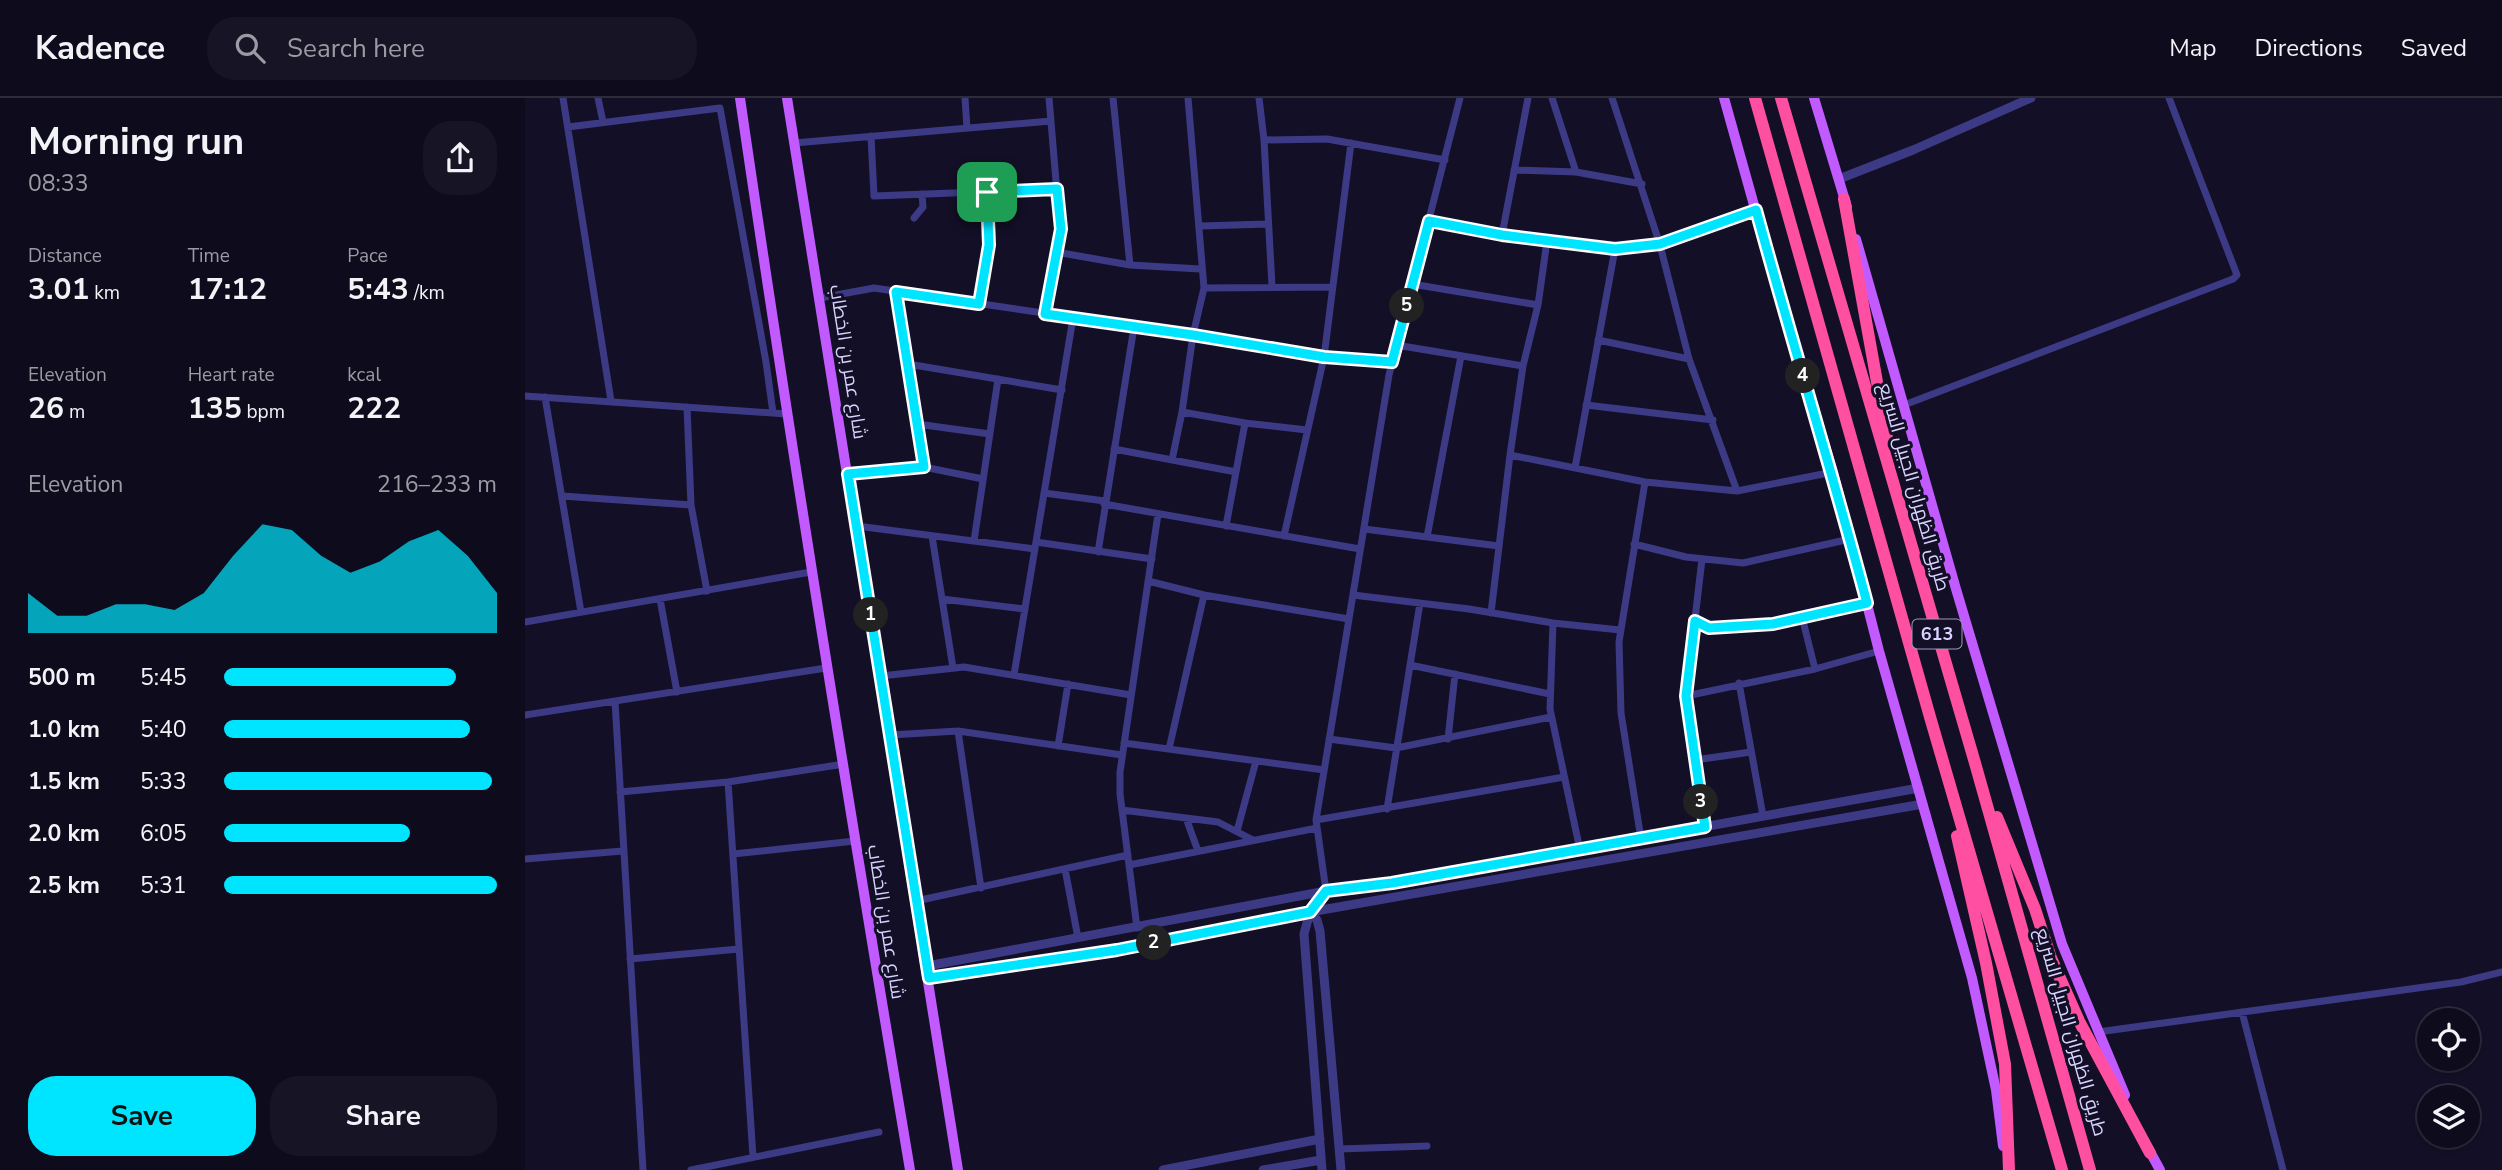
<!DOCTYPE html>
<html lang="en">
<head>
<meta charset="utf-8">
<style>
	:root { --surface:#0e0b1c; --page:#171425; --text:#f1f3f6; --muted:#9b9ba3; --line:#2e2b3b; --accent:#00e5ff }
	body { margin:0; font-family:"Nunito Sans",Cairo,sans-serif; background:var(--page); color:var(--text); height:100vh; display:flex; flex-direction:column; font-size:26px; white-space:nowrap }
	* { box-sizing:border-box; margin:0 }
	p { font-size:23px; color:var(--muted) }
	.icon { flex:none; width:38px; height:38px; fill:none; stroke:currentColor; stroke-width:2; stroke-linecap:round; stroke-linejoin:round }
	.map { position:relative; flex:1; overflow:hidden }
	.panel { display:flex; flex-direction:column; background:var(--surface); width:525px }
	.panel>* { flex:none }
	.tools { position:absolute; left:1892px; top:910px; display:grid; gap:14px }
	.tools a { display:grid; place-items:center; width:63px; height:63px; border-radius:50%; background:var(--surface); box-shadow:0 2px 5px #0004,0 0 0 2px var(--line); font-size:35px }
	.pin { position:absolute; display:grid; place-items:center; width:60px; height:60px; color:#fff; margin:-30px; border-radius:14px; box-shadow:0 4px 10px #0006 }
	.km { position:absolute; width:35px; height:35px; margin:-18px; border-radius:50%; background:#222; color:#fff; font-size:19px; line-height:35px; text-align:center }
	.round { display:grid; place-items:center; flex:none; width:74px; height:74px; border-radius:28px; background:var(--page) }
	.overview { display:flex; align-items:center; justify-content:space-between; height:119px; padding:0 28px }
	h1 { font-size:38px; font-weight:700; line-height:52px }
	.figures { display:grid; grid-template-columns:repeat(3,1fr); gap:10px; height:119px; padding:7px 28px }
	.figures div { display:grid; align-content:center }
	.figures b { font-size:30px; font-weight:700 }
	.figures small { font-size:19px; font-weight:400 }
	.figures p { font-size:19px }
	.chart { height:196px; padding:14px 28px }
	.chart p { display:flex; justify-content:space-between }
	.chart svg { width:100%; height:126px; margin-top:7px; fill:var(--accent); opacity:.7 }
	.primary-button { display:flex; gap:14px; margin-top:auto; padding:14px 28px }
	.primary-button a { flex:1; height:80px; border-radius:28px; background:var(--accent); color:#111; font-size:28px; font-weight:700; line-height:80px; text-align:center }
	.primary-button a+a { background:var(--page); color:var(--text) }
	ul { padding:0 28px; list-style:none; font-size:23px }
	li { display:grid; grid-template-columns:112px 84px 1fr; align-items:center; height:52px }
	li i { height:18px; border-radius:9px; background:var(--accent) }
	header { display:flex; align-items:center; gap:42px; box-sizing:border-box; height:98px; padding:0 35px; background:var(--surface); border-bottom:2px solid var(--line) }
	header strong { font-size:33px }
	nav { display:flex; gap:38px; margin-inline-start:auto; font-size:24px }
	.search { width:490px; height:63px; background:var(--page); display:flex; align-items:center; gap:18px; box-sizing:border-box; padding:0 24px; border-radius:28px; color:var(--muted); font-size:26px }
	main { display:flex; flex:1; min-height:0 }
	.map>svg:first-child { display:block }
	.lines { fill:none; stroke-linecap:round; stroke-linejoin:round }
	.minor { stroke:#3d3a85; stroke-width:7 }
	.tertiary { stroke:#3d3a85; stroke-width:9 }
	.primary { stroke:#c25bff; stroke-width:10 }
	.motorway { stroke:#ff4fa3; stroke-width:12 }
	.route-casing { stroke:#fff; stroke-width:14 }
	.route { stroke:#00e5ff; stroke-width:9 }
	.labels { text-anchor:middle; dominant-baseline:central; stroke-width:6; stroke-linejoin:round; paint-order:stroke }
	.shield { fill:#130f26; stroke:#9e99be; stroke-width:2 }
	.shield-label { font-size:18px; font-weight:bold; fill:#d9d4ff }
	.street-label { font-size:19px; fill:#d9d4ff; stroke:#130f26 }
</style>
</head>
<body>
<header>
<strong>Kadence</strong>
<div class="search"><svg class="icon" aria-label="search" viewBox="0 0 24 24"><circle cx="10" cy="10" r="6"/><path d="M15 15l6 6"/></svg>Search here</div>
<nav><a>Map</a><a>Directions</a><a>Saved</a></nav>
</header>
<main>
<section class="panel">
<div class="overview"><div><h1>Morning run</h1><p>08:33</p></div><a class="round"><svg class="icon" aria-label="share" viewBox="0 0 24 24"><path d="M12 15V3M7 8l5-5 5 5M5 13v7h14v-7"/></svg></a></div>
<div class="figures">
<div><p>Distance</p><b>3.01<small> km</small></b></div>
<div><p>Time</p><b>17:12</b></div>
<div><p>Pace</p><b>5:43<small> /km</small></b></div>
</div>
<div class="figures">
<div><p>Elevation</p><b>26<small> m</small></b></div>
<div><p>Heart rate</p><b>135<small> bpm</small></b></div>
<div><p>kcal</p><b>222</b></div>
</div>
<div class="chart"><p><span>Elevation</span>216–233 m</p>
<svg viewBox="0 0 160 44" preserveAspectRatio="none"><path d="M0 44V30L10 38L20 38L30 34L40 34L50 36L60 30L70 17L80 6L90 8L100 17L110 23L120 19L130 12L140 8L150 17L160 30V44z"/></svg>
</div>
<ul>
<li><b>500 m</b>5:45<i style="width:85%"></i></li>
<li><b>1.0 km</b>5:40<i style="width:90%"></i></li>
<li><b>1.5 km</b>5:33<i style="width:98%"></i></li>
<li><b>2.0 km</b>6:05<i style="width:68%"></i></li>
<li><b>2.5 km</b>5:31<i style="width:100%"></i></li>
</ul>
<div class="primary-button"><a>Save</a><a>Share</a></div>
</section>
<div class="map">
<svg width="1977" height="1072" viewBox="0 0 1977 1072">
	<rect width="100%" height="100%" fill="#130f26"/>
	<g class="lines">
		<path class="minor" d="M 38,0 L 86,303
			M 73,0 L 78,24
			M 440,0 L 442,30
			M 588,0 L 605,167
			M 734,0 L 739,42 L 747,188
			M 1027,0 L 1051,74
			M 1087,0 L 1135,147 L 1164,261 L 1212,393
			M 43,29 L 195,10 L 241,264 L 248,315
			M 346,38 L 349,98 L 532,91
			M 739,42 L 802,41 L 920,62
			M 269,45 L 526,23
			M 989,72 L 1051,74 L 1117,86
			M 389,120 L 398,109 L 397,96
			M 904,123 L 977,137 L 1090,151 L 1135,147 L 1231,112
			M 675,128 L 743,126
			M 977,137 L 1003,0
			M 531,154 L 605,167 L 675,171
			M 887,186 L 1013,207
			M 679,190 L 807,189
			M 371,194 L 399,369
			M 295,200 L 349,190 L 668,237 L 799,259 L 867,264
			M 454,206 L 464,147 L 462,94
			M 520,216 L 535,131 L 524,0
			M 1073,242 L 1164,261
			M 871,247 L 998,268
			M 383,266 L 537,292
			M 0,298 L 261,316
			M 20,299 L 56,514
			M 1061,307 L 1188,322
			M 1379,307 L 1708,181 L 1712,177 L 1644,0
			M 162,309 L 166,407 L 182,493
			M 657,314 L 720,325 L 782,332
			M 392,326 L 465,336
			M 589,351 L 711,374
			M 985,357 L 1120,384 L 1212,393 L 1308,374
			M 647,362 L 657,314 L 668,237 L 679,190 L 663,0
			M 1050,370 L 1090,151
			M 323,376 L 399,369 L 458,381
			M 519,395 L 580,403
			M 37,398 L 166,407
			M 579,406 L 835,451
			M 332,428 L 510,451
			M 701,428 L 720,325
			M 839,431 L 974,448
			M 407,438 L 428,570
			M 759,438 L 799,259 L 826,45
			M 902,439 L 936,258
			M 449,443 L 473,281
			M 511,444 L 627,461
			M 1109,446 L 1161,459 L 1218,465 L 1325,441
			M 573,454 L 609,229
			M 1177,461 L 1161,598 L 1180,729
			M 623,483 L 679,497 L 824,521
			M 828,497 L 944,511 L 1028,525 L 1095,532
			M 135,501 L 152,594
			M 417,501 L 500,511
			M 966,515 L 985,357 L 998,268 L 1013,207 L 1022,143
			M 1277,519 L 1290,571
			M 1170,523 L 1184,530 L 1248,526 L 1342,505
			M 0,524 L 286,474
			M 1028,525 L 1025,611 L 1055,752
			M 885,567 L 1025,596
			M 489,577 L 548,220
			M 356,578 L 439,569 L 606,597
			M 1214,585 L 1238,718
			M 1161,598 L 1290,571 L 1354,553
			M 90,603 L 118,1072
			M 0,617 L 301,570
			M 433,633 L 456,790
			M 365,637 L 433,633 L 597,657
			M 804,641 L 871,650 L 1026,619
			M 923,641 L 930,576
			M 599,645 L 799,672
			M 533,648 L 543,586
			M 644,651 L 679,497
			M 1170,662 L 1226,654
			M 203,684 L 228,1059
			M 95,694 L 203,684 L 319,666
			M 862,711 L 895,505
			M 597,712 L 693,724 L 728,742
			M 661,720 L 673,753
			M 791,722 L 1039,679
			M 712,733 L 731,663
			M 1116,741 L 1096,615 L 1094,544 L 1120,384
			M 208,756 L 330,743
			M 0,761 L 98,753
			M 604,767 L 792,730
			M 540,771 L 553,840
			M 391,803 L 603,757
			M 785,814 L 801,793 L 791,722 L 864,277 L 935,0
			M 612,830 L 595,696 L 595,674 L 633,416
			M 105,861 L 214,851
			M 1717,914 L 1758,1072
			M 1573,934 L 1936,884 L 1977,874
			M 815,1051 L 902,1048
			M 166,1072 L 354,1034"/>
		<path class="tertiary" d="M 1314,81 L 1388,52 L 1506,0
			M 402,868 L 801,793 L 867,785 L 1394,690
			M 404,880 L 592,852 L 785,814 L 1398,706
			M 638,1072 L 795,1041
			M 738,1072 L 796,1062
			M 797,1072 L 779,836 L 785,814 L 792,822 L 795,833 L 816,1072"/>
		<path class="primary" d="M 215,0 C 267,358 325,715 385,1072
			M 262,0 L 433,1072
			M 1199,0 L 1262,225 L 1308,374 L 1354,553 L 1447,880 L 1471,992 L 1478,1048
			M 1289,0 L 1322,109
			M 1331,141 L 1431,491 L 1537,846 L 1600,997
			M 1623,1050 L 1635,1072"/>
		<path class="motorway" d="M 1230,0 L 1405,619 L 1537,1072
			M 1256,0 L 1450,665 L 1565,1072
			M 1319,101 L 1363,345
			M 1472,719 L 1510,811 L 1526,860 L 1554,923 L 1625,1055
			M 1432,738 L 1461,865 L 1480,966 L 1484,1072"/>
	</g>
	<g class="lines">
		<g class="route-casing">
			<path id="route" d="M 532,91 L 536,131 L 520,216 L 668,237 L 799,259 L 867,264 L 904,123 L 977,137 L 1090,151 L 1135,146 L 1231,112 C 1267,244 1307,373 1342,505 L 1248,526 L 1184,530 L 1170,523 L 1161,598 L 1180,729 L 867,785 L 801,793 L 785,814 L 592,852 L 404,880 L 323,376 L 399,369 L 371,194 L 454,206 L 464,147 L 462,94 Z"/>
		</g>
		<use href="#route" class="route"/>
	</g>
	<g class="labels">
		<rect class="shield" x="1387.5" y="521.5" width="49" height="29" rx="5"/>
		<g class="shield-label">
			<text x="1412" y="536">613</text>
		</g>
		<g class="street-label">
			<text transform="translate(323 264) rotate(81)">شارع عمر بن الخطاب</text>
			<text transform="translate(1389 389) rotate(74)">طريق الظهران الجبيل السريع</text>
			<text transform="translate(361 824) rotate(81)">شارع عمر بن الخطاب</text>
			<text transform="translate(1546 934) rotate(74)">طريق الظهران الجبيل السريع</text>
		</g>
	</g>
</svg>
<div class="tools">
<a><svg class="icon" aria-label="locate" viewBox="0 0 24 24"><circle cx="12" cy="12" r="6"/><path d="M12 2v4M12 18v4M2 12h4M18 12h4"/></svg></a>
<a><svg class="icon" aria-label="layers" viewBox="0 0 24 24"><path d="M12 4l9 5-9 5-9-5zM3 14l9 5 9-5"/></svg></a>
</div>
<div class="pin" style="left:462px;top:94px;background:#1e9e55"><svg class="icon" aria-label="arrive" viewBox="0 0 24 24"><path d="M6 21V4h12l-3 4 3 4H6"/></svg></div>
<b class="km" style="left:346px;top:517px">1</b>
<b class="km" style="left:629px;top:845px">2</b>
<b class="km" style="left:1176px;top:704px">3</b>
<b class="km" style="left:1278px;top:278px">4</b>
<b class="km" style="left:882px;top:208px">5</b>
</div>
</main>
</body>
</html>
